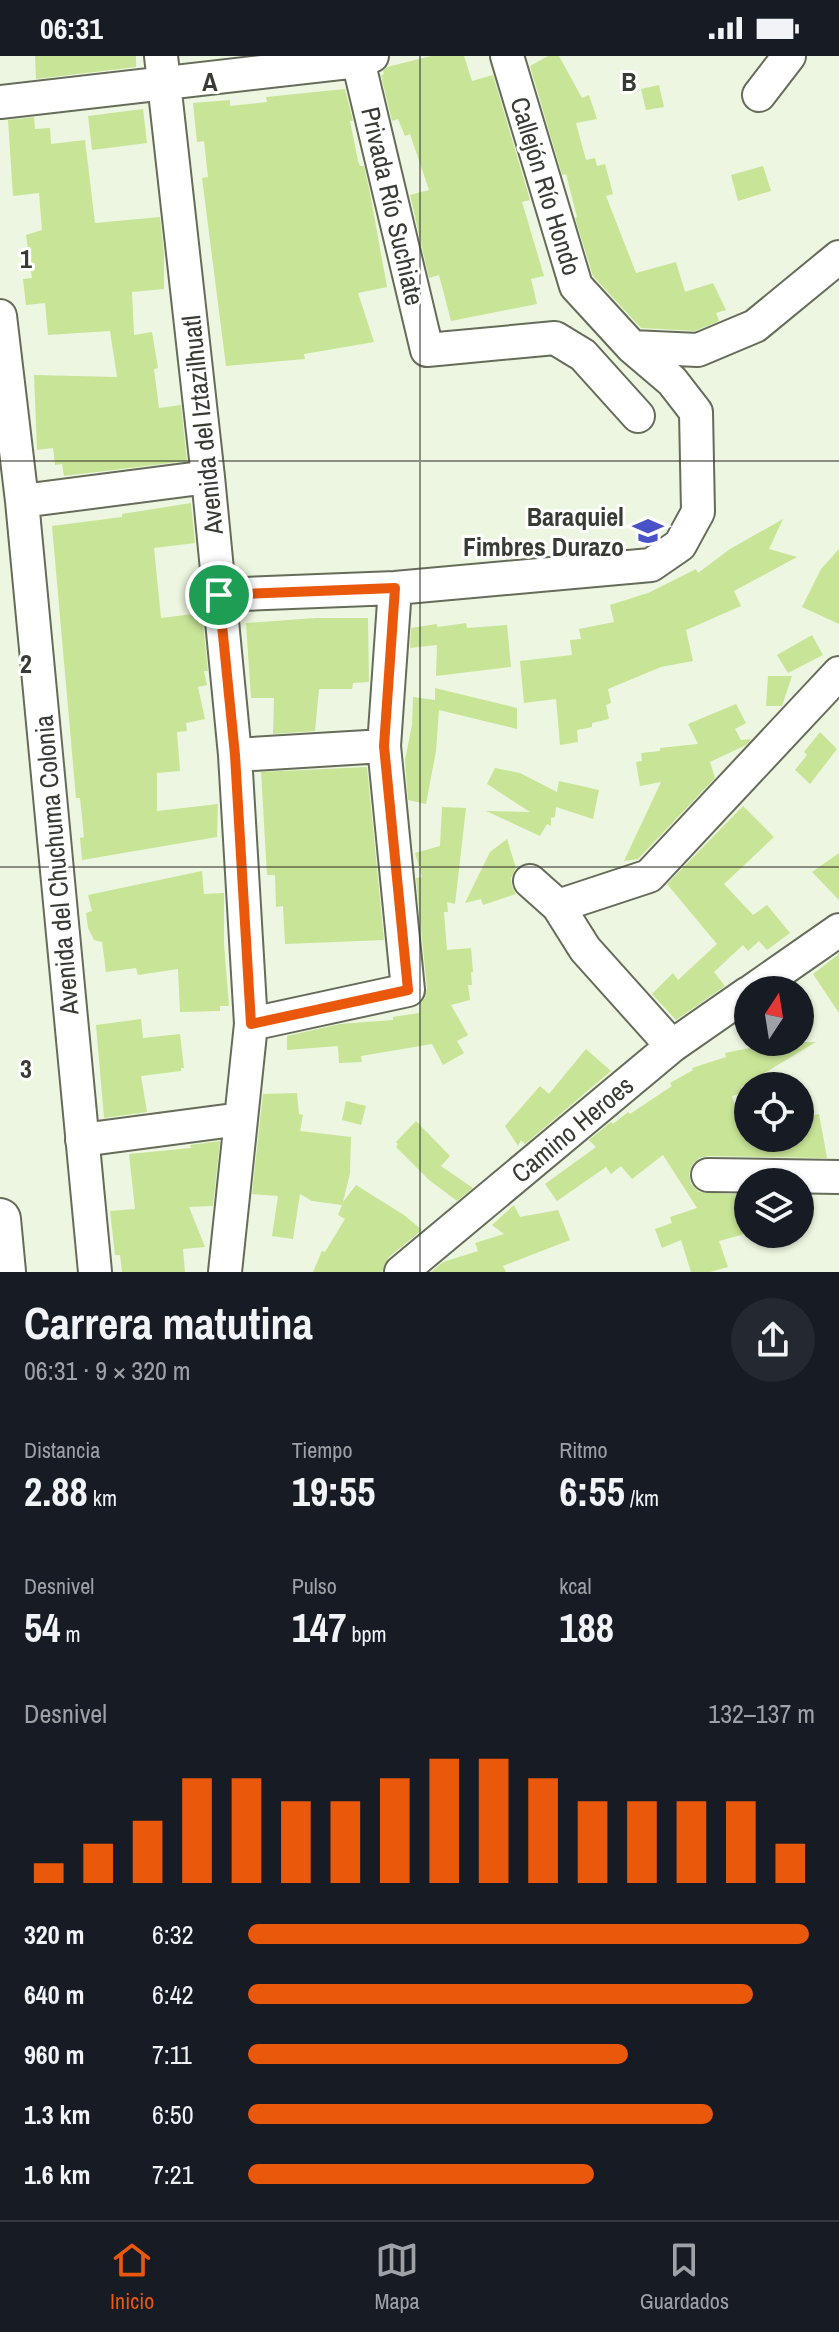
<!DOCTYPE html>
<html lang="es">
<head>
<meta charset="utf-8">
<style>
	:root { --surface:#171b24; --page:#242831; --text:#f1f3f6; --muted:#9ea1a6; --line:#363941; --accent:#ea580c }
	body { margin:0; font-family:"Archivo Narrow",sans-serif; background:var(--page); color:var(--text); height:100vh; display:flex; flex-direction:column; font-size:30px; white-space:nowrap }
	* { box-sizing:border-box; margin:0 }
	p { font-size:26px; color:var(--muted) }
	.icon { flex:none; width:44px; height:44px; fill:none; stroke:currentColor; stroke-width:2; stroke-linecap:round; stroke-linejoin:round }
	.map { position:relative; height:1216px; overflow:hidden }
	.drawer { display:flex; flex-direction:column; background:var(--surface); flex:1 }
	.drawer>* { flex:none }
	.needle { width:52px; rotate:12deg }
	.fabs { position:absolute; left:734px; top:920px; display:grid; gap:16px }
	.fabs a { display:grid; place-items:center; width:80px; height:80px; border-radius:50%; background:var(--surface); box-shadow:0 2px 6px #0004; font-size:40px }
	.pin { position:absolute; display:grid; place-items:center; width:68px; height:68px; color:#fff; margin:-34px; border:4px solid #fff; border-radius:50%; box-shadow:0 2px 8px #0007 }
	.round { display:grid; place-items:center; flex:none; width:84px; height:84px; border-radius:42px; background:var(--page) }
	.headline { display:flex; align-items:center; justify-content:space-between; height:136px; padding:0 24px }
	h1 { font-size:44px; font-weight:700; line-height:60px }
	.metrics { display:grid; grid-template-columns:repeat(3,1fr); gap:12px; height:136px; padding:8px 24px }
	.metrics div { display:grid; align-content:center }
	.metrics b { font-size:40px; font-weight:700 }
	.metrics small { font-size:22px; font-weight:400 }
	.metrics p { font-size:22px }
	.chart { height:224px; padding:16px 24px }
	.chart p { display:flex; justify-content:space-between }
	.chart svg { width:100%; height:144px; margin-top:8px; stroke:var(--accent); stroke-width:6 }
	ul { padding:0 24px; list-style:none; font-size:26px }
	li { display:grid; grid-template-columns:128px 96px 1fr; align-items:center; height:60px }
	li i { height:20px; border-radius:10px; background:var(--accent) }
	.status { display:flex; justify-content:space-between; align-items:center; height:56px; padding:0 40px; background:var(--surface); direction:ltr }
	.status svg { height:22px; fill:currentColor }
	.tab-bar { display:flex; justify-content:space-around; align-items:center; height:112px; border-top:2px solid var(--line); background:var(--surface); font-size:22px; color:var(--muted) }
	.tab-bar a { display:grid; justify-items:center; gap:4px }
	.tab-bar .on { color:var(--accent) }
	.map>svg:first-child { display:block }
	.building { fill:#c8e496 }
	.lines { fill:none; stroke-linecap:round; stroke-linejoin:round }
	.minor-casing { stroke:#656c59; stroke-width:36 }
	.major-casing { stroke:#656c59; stroke-width:44 }
	.minor { stroke:#fff; stroke-width:32 }
	.major { stroke:#fff; stroke-width:40 }
	.route-casing { stroke:#fff; stroke-width:16 }
	.route { stroke:#ea580c; stroke-width:10 }
	.grid { fill:none; stroke:#383b33; stroke-width:2; stroke-opacity:0.55 }
	.labels { text-anchor:middle; dominant-baseline:central; stroke-width:6; stroke-linejoin:round; paint-order:stroke }
	.street-label { font-size:26px; fill:#383b33; stroke:#fff }
	.poi-label { font-size:26px; font-weight:bold; fill:#383b33; stroke:#fff; text-anchor:end }
	.grid-label { font-size:26px; text-anchor:middle; font-weight:bold; fill:#383b33; stroke:#fff; stroke-width:6; stroke-linejoin:round; paint-order:stroke }
</style>
</head>
<body>
<div class="status"><b>06:31</b><svg viewBox="0 0 49 12"><path d="M0 12V9h3v3zM5 12V6h3v6zM10 12V3h3v9zM15 12V0h3v12zM26 1h20v11H26zM47 4h2v5h-2z"/></svg></div>
<div class="map">
<svg width="839" height="1216" viewBox="0 0 839 1216">
	<rect width="100%" height="100%" fill="#edf6e0"/>
	<path class="building" d="M 35,0 L 136,0 L 136,11 L 36,23 Z
		M 431,0 L 464,0 L 472,25 L 493,19 L 530,144 L 522,146 L 544,220 L 531,223 L 537,248 L 451,265 L 439,219 L 429,222 L 410,139 L 429,134 L 410,78 L 405,80 L 398,63 L 392,65 L 381,19 L 384,18 L 383,15 L 387,11 Z
		M 548,0 L 559,0 L 582,42 L 589,39 L 597,63 L 576,67 L 586,104 L 595,102 L 597,110 L 605,108 L 613,138 L 606,140 L 636,217 L 676,206 L 685,236 L 713,227 L 726,254 L 716,257 L 719,265 L 695,275 L 641,272 L 593,220 L 575,162 L 577,161 L 566,118 L 562,119 L 530,10 Z
		M 659,29 L 664,51 L 646,54 L 641,33 Z
		M 345,33 L 353,65 L 350,65 L 358,105 L 360,110 L 364,110 L 370,137 L 387,231 L 358,237 L 374,286 L 304,298 L 305,303 L 226,310 L 202,122 L 208,121 L 204,85 L 197,86 L 193,47 L 230,44 L 230,50 L 267,46 L 266,41 Z
		M 143,53 L 147,87 L 92,94 L 88,60 Z
		M 34,61 L 35,73 L 50,72 L 51,88 L 85,84 L 95,167 L 160,161 L 164,198 L 164,233 L 132,236 L 134,279 L 152,276 L 158,312 L 154,313 L 159,352 L 181,349 L 187,405 L 64,420 L 62,408 L 55,409 L 53,392 L 37,394 L 34,319 L 117,321 L 110,275 L 48,279 L 45,247 L 26,249 L 23,223 L 32,222 L 26,179 L 42,174 L 39,137 L 13,140 L 8,64 Z
		M 763,110 L 771,135 L 738,145 L 731,119 Z
		M 191,447 L 195,487 L 154,492 L 161,562 L 202,557 L 208,615 L 204,615 L 207,629 L 198,631 L 205,663 L 186,667 L 187,675 L 177,676 L 180,715 L 157,717 L 157,755 L 218,748 L 217,781 L 82,804 L 80,782 L 84,781 L 80,742 L 76,742 L 52,470 L 122,461 L 122,458 Z
		M 783,463 L 769,493 L 797,501 L 734,535 L 741,550 L 686,574 L 693,605 L 661,611 L 608,633 L 611,647 L 606,649 L 609,663 L 592,667 L 592,671 L 577,674 L 578,686 L 560,689 L 556,643 L 524,647 L 520,605 L 572,599 L 570,584 L 581,583 L 579,573 L 614,566 L 610,549 L 648,537 L 696,513 L 698,517 L 730,493 Z
		M 839,493 L 839,568 L 802,551 L 821,513 Z
		M 316,562 L 368,562 L 369,626 L 353,627 L 352,633 L 319,633 L 315,675 L 273,678 L 274,642 L 251,642 L 246,567 Z
		M 466,567 L 467,572 L 507,569 L 511,611 L 436,620 L 437,589 L 410,592 L 411,572 L 437,568 L 438,574 L 438,571 Z
		M 812,579 L 823,599 L 788,617 L 777,599 Z
		M 768,620 L 792,620 L 782,650 L 766,650 Z
		M 435,632 L 517,652 L 517,673 L 439,654 L 436,695 L 426,748 L 408,744 L 405,704 L 412,669 L 413,641 L 435,644 Z
		M 736,648 L 746,667 L 735,673 L 741,684 L 751,683 L 746,689 L 710,706 L 715,722 L 638,803 L 624,805 L 661,726 L 640,730 L 636,706 L 642,705 L 641,697 L 660,695 L 660,692 L 698,688 L 688,668 Z
		M 820,676 L 837,693 L 810,728 L 795,714 L 807,699 L 804,696 Z
		M 367,711 L 384,884 L 285,888 L 283,850 L 276,851 L 275,819 L 267,819 L 261,716 Z
		M 495,712 L 520,717 L 557,736 L 559,725 L 599,734 L 593,763 L 556,751 L 555,761 L 551,762 L 551,770 L 547,768 L 540,780 L 486,755 L 530,756 L 487,728 Z
		M 743,750 L 774,781 L 724,828 L 753,859 L 767,849 L 790,877 L 767,894 L 759,885 L 748,895 L 743,889 L 714,916 L 725,930 L 676,964 L 652,938 L 673,917 L 678,924 L 717,888 L 667,828 Z
		M 442,751 L 466,752 L 455,848 L 447,846 L 448,856 L 444,856 L 447,894 L 471,892 L 473,916 L 471,916 L 472,929 L 468,929 L 470,944 L 451,949 L 468,979 L 457,985 L 464,997 L 443,1009 L 432,988 L 361,1000 L 362,1006 L 339,1007 L 338,990 L 287,994 L 287,980 L 340,968 L 393,964 L 393,961 L 419,957 L 419,949 L 425,942 L 427,932 L 416,822 L 422,821 L 415,797 L 440,790 Z
		M 507,783 L 516,812 L 511,822 L 512,830 L 516,838 L 483,849 L 481,843 L 465,847 L 490,796 Z
		M 839,797 L 839,844 L 812,816 Z
		M 202,815 L 204,838 L 224,837 L 224,888 L 229,950 L 220,950 L 220,955 L 180,956 L 178,913 L 138,919 L 136,912 L 106,916 L 102,886 L 94,884 L 88,872 L 86,857 L 92,855 L 88,839 Z
		M 839,898 L 839,957 L 813,918 Z
		M 141,963 L 143,982 L 180,978 L 184,1012 L 181,1012 L 181,1015 L 141,1020 L 147,1056 L 104,1062 L 96,969 Z
		M 757,986 L 816,986 L 741,1031 L 742,1037 L 732,1040 L 745,1082 L 800,1082 L 800,1062 L 819,1058 L 827,1102 L 708,1100 L 699,1102 L 692,1109 L 689,1118 L 691,1128 L 699,1136 L 748,1139 L 748,1177 L 719,1185 L 728,1211 L 710,1216 L 691,1216 L 681,1184 L 662,1192 L 655,1173 L 672,1167 L 670,1161 L 697,1152 L 663,1099 L 632,1123 L 621,1110 L 611,1118 L 606,1111 L 557,1145 L 545,1128 L 596,1091 L 589,1084 L 611,1066 L 613,1068 L 628,1056 L 630,1058 L 672,1030 L 670,1027 L 693,1014 L 692,1012 L 726,1001 L 725,997 L 760,990 Z
		M 586,993 L 611,1015 L 525,1088 L 521,1084 L 518,1090 L 505,1070 L 540,1030 L 549,1038 Z
		M 297,1037 L 299,1058 L 303,1059 L 300,1075 L 351,1081 L 350,1117 L 343,1146 L 356,1129 L 404,1159 L 422,1174 L 389,1201 L 382,1216 L 313,1216 L 322,1195 L 325,1196 L 345,1163 L 338,1159 L 342,1149 L 312,1145 L 300,1138 L 293,1183 L 272,1180 L 278,1140 L 252,1138 L 263,1038 Z
		M 346,1045 L 366,1050 L 361,1069 L 342,1064 Z
		M 416,1065 L 450,1100 L 441,1110 L 473,1132 L 457,1145 L 429,1124 L 396,1091 L 398,1088 L 396,1086 Z
		M 220,1085 L 213,1150 L 189,1151 L 205,1191 L 183,1193 L 185,1216 L 122,1216 L 120,1199 L 115,1199 L 110,1155 L 135,1153 L 129,1098 L 191,1092 L 190,1089 Z
		M 514,1149 L 520,1161 L 558,1154 L 570,1184 L 503,1210 L 506,1216 L 431,1216 L 443,1206 L 478,1195 L 475,1187 L 504,1178 L 492,1169 Z"/>
	<g class="lines">
		<g class="minor-casing">
			<path id="minor" d="M 161,0 L 208,421 L 235,699 L 251,968 L 225,1216
				M 357,0 L 427,294 L 555,282 L 583,299 L 638,360
				M 507,0 L 576,230 L 632,291 L 698,294 L 755,270 L 839,201
				M 759,39 L 789,0
				M 0,46 L 358,5 L 372,0
				M 0,260 L 22,445 L 95,1216
				M 22,445 L 208,421
				M 219,539 L 395,532 L 651,509 L 680,489 L 698,456 L 696,356 L 672,325 L 632,291
				M 235,699 L 384,690
				M 530,825 L 558,850 L 585,893 L 672,990
				M 558,850 L 649,820 L 839,617
				M 753,934 L 839,874
				M 251,968 L 408,934 L 384,690 L 395,532
				M 82,1084 L 241,1063
				M 708,1119 L 839,1121
				M 401,1216 L 672,990 L 748,937"/>
		</g>
		<g class="major-casing">
			<path id="major" d="M 0,1163 L 5,1216"/>
		</g>
		<use href="#minor" class="minor"/>
		<use href="#major" class="major"/>
	</g>
	<g class="lines">
		<g class="route-casing">
			<path id="route" d="M 395,532 L 384,690 L 408,934 L 251,968 L 235,699 L 219,539 Z"/>
		</g>
		<use href="#route" class="route"/>
	</g>
	<path class="grid" d="M 420,0 L 420,1216M 0,405 L 839,405M 0,811 L 839,811"/>
	<defs>
		<g id="school-bare" transform="scale(2.4)"><path d="M0-5L7-2L0 1L-7-2ZM-4 1L0 2.5L4 1V4Q0 6-4 4Z" fill="#4952c7" stroke="#fff" stroke-width="2.5" paint-order="stroke"/></g>
	</defs>
	<g fill-rule="evenodd">
		<use href="#school-bare" x="648" y="475"/>
	</g>
	<g class="labels">
		<g class="street-label">
			<text transform="translate(546 130) rotate(73)">Callejón Río Hondo</text>
			<text transform="translate(393 150) rotate(77)">Privada Río Suchiate</text>
			<text transform="translate(202 369) rotate(-96)">Avenida del Iztazilhuatl</text>
			<text transform="translate(56 809) rotate(-95)">Avenida del Chuchuma Colonia</text>
			<text transform="translate(572 1073) rotate(-40)">Camino Heroes</text>
		</g>
		<g class="poi-label">
			<text x="624" y="460">Baraquiel<tspan x="624" dy="30">Fimbres Durazo</tspan></text>
		</g>
	</g>
	<g class="grid-label">
		<text x="210" y="35">A</text>
		<text x="629" y="35">B</text>
		<text x="26" y="212">1</text>
		<text x="26" y="617">2</text>
		<text x="26" y="1022">3</text>
	</g>
</svg>
<div class="fabs">
<a><svg class="needle" viewBox="-14 -14 28 28"><path d="M0-13l5 13h-10z" fill="#e53935"/><path d="M0 13l5-13h-10z" fill="#9ea1a6"/></svg></a>
<a><svg class="icon" aria-label="locate" viewBox="0 0 24 24"><circle cx="12" cy="12" r="6"/><path d="M12 2v4M12 18v4M2 12h4M18 12h4"/></svg></a>
<a><svg class="icon" aria-label="layers" viewBox="0 0 24 24"><path d="M12 4l9 5-9 5-9-5zM3 14l9 5 9-5"/></svg></a>
</div>
<div class="pin" style="left:219px;top:539px;background:#1e9e55"><svg class="icon" aria-label="arrive" viewBox="0 0 24 24"><path d="M6 21V4h12l-3 4 3 4H6"/></svg></div>
</div>
<section class="drawer">
<div class="headline"><div><h1>Carrera matutina</h1><p>06:31 · 9 × 320 m</p></div><a class="round"><svg class="icon" aria-label="share" viewBox="0 0 24 24"><path d="M12 15V3M7 8l5-5 5 5M5 13v7h14v-7"/></svg></a></div>
<div class="metrics">
<div><p>Distancia</p><b>2.88<small> km</small></b></div>
<div><p>Tiempo</p><b>19:55</b></div>
<div><p>Ritmo</p><b>6:55<small> /km</small></b></div>
</div>
<div class="metrics">
<div><p>Desnivel</p><b>54<small> m</small></b></div>
<div><p>Pulso</p><b>147<small> bpm</small></b></div>
<div><p>kcal</p><b>188</b></div>
</div>
<div class="chart"><p><span>Desnivel</span>132–137 m</p>
<svg viewBox="0 0 160 44" preserveAspectRatio="none"><path d="M5 44V38M15 44V32M25 44V25M35 44V12M45 44V12M55 44V19M65 44V19M75 44V12M85 44V6M95 44V6M105 44V12M115 44V19M125 44V19M135 44V19M145 44V19M155 44V32"/></svg>
</div>
<ul>
<li><b>320 m</b>6:32<i style="width:99%"></i></li>
<li><b>640 m</b>6:42<i style="width:89%"></i></li>
<li><b>960 m</b>7:11<i style="width:67%"></i></li>
<li><b>1.3 km</b>6:50<i style="width:82%"></i></li>
<li><b>1.6 km</b>7:21<i style="width:61%"></i></li>
</ul>
</section>
<nav class="tab-bar">
<a class="on"><svg class="icon" aria-label="home" viewBox="0 0 24 24"><path d="M3 11l9-7 9 7M6 9v11h12V9"/></svg>Inicio</a>
<a><svg class="icon" aria-label="map" viewBox="0 0 24 24"><path d="M3 6l6-2 6 2 6-2v14l-6 2-6-2-6 2zM9 4v14M15 6v14"/></svg>Mapa</a>
<a><svg class="icon" aria-label="saved" viewBox="0 0 24 24"><path d="M7 4h10v16l-5-4-5 4z"/></svg>Guardados</a>
</nav>
</body>
</html>
